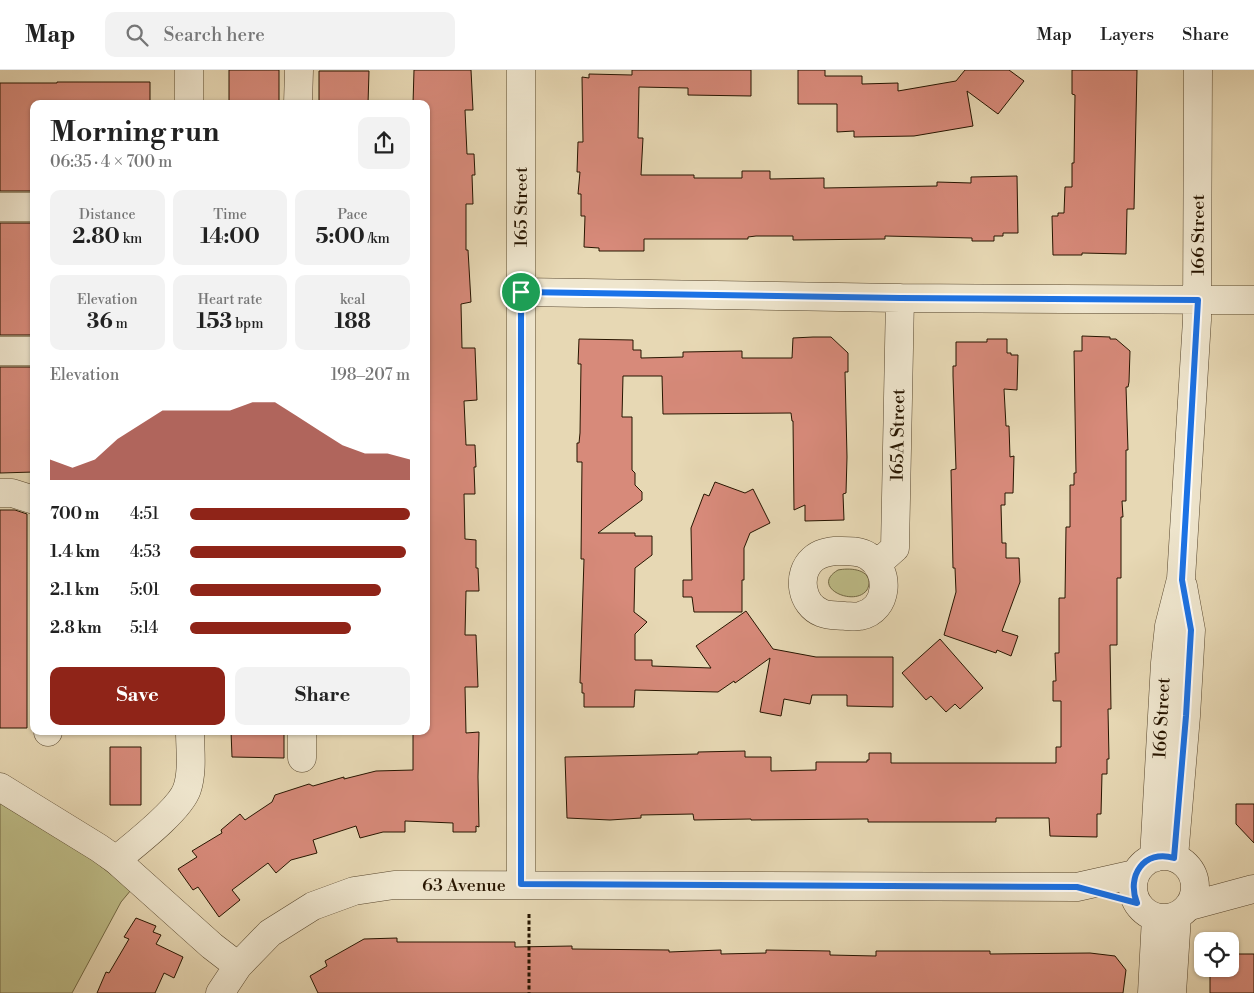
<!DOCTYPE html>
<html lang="en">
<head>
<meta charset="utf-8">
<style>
	:root { --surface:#fff; --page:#f2f2f2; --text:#222; --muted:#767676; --line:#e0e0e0; --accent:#8f2418 }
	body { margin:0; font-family:"Libre Bodoni",serif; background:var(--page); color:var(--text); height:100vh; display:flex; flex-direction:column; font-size:19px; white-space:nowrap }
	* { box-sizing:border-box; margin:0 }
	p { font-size:16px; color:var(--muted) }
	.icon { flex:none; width:28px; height:28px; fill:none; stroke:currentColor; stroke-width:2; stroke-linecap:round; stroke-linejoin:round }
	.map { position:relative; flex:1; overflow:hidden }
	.panel { position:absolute; left:30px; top:30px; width:400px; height:635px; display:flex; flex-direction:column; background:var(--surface); border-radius:10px; box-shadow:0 1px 4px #0004 }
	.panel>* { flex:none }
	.controls { position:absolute; left:1194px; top:862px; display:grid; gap:10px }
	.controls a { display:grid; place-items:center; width:45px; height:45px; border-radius:10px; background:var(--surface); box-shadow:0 1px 4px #0004; font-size:25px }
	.pin { position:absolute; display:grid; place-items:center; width:42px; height:42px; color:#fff; margin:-21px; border:2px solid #fff; border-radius:50%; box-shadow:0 1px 5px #0007 }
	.round { display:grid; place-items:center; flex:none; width:52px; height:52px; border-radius:10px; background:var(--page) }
	.headline { display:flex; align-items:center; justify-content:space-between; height:85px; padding:0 20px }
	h1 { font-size:28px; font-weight:700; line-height:38px }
	.figures { display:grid; grid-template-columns:repeat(3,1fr); gap:8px; height:85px; padding:5px 20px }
	.figures div { display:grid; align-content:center; border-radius:10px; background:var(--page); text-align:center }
	.figures b { font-size:21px; font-weight:700 }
	.figures small { font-size:14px; font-weight:400 }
	.figures p { font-size:14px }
	.chart { height:140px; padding:10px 20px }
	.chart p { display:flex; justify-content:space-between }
	.chart svg { width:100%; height:90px; margin-top:5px; fill:var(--accent); opacity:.7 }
	.cta { display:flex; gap:10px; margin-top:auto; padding:10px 20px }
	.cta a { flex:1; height:58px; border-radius:10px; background:var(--accent); color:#fff; font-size:20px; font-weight:700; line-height:58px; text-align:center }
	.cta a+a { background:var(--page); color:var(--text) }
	ul { padding:0 20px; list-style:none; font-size:16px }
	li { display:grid; grid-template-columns:80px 60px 1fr; align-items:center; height:38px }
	li i { height:12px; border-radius:6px; background:var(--accent) }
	header { display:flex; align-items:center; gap:30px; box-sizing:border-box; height:70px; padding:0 25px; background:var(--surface); border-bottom:1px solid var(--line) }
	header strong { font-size:24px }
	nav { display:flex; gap:28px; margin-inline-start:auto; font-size:18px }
	.search { width:350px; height:45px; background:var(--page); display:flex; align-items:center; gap:12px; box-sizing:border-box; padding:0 18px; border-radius:10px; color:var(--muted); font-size:19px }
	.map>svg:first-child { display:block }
	.green { fill:#bdbc87; stroke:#726844 }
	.building { fill:#d78a7a; stroke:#271500 }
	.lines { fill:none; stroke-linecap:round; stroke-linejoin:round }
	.minor-casing { stroke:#57462d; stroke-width:29 }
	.path { stroke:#271500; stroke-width:3; stroke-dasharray:4 2.5; stroke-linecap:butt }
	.minor { stroke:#efe6ce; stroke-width:28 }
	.route-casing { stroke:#fff; stroke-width:10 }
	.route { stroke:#1a73e8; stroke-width:6 }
	.labels { text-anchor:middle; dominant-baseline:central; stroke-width:4; stroke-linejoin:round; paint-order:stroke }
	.street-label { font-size:18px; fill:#271500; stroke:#efe6ce }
</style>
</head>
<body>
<header>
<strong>Map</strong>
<div class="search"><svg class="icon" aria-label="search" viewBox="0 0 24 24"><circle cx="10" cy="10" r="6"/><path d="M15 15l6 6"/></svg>Search here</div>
<nav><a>Map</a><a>Layers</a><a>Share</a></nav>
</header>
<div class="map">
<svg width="1254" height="923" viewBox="0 0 1254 923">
	<rect width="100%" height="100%" fill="#e7d8b4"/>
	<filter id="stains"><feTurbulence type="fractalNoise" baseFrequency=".004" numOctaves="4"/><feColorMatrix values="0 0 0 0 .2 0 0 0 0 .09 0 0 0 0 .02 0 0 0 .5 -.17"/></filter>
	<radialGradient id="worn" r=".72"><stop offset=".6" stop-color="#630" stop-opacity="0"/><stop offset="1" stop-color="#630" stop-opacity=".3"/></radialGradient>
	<path class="green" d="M 838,500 C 848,498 869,498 869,513 C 869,517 867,521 864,523 C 849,535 811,516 838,500 Z
		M 0,733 L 94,791 L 131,820 L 121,832 L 72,923 L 0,923 Z"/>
	<path class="building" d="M 229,0 L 279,0 L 279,34 L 229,34 Z
		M 414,0 L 471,0 L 473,40 L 465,40 L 467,84 L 474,84 L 475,105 L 472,105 L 473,134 L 466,134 L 466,180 L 468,180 L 471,232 L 461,234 L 462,278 L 475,278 L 477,330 L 464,331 L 466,375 L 475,375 L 476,397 L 474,397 L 475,424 L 464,424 L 465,469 L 476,470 L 476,498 L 478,498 L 479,521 L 466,521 L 465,565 L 476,565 L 478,617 L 465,617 L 466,663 L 479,662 L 478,707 L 479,757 L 476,756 L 476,762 L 453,762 L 453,753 L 405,751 L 405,762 L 383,762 L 360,768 L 356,756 L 313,770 L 317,783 L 291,790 L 276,803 L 268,793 L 232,820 L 240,830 L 219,847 L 198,817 L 193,820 L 178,799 L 197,787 L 192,781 L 222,763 L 221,760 L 240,744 L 245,750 L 272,732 L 275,725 L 309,714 L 313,716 L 344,707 L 344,709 L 376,701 L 413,700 L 413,664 L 420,664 L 420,661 L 426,661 L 426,34 L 413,34 Z
		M 632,0 L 751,0 L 751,26 L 688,25 L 688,18 L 639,17 L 638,68 L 643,68 L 641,105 L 694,105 L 694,108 L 742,108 L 742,101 L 770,101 L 770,109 L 824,108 L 824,118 L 937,116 L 937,112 L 971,113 L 971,107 L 1017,106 L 1018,163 L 1003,163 L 1003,166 L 994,166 L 994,171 L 972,171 L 972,168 L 885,166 L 885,169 L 793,170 L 793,166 L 756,166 L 748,167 L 748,169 L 644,169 L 644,181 L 599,181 L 599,178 L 584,177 L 585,146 L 581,146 L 581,124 L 578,124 L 580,102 L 577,102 L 578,72 L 583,72 L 582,7 L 589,8 L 589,4 L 632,5 Z
		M 798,0 L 825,0 L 825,6 L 862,6 L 862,14 L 898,13 L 898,21 L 956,11 L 965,0 L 1009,0 L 1024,11 L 998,44 L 967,21 L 973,56 L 914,66 L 854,67 L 854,61 L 837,62 L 837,34 L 798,34 Z
		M 1072,0 L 1137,0 L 1134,139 L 1127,139 L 1126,184 L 1082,183 L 1082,185 L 1053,185 L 1052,146 L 1058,146 L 1058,143 L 1064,143 L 1065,117 L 1072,117 L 1072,93 L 1074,93 L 1075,25 L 1072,24 Z
		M 319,1 L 369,1 L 368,34 L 319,34 Z
		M 57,12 L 150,12 L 150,34 L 34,34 L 34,121 L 0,121 L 0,13 L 57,13 Z
		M 0,153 L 34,153 L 34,265 L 0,265 Z
		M 1082,266 L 1110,267 L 1110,269 L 1116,269 L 1130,281 L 1129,312 L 1128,317 L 1126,317 L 1128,380 L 1126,380 L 1126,431 L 1122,431 L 1123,447 L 1121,447 L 1121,508 L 1117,508 L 1117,575 L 1110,575 L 1111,639 L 1108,639 L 1109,689 L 1107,689 L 1107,704 L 1102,704 L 1101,744 L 1097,744 L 1097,767 L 1050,766 L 1049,748 L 996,748 L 996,752 L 868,752 L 868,749 L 751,750 L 751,749 L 694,750 L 693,744 L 641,745 L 641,748 L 610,750 L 567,748 L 565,687 L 698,684 L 698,682 L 745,681 L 745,687 L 771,687 L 771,701 L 816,700 L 816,692 L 867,692 L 867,690 L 869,690 L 869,683 L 891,683 L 891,693 L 1056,693 L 1056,677 L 1061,677 L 1061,631 L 1053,631 L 1053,611 L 1056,611 L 1055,583 L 1059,583 L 1059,528 L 1065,528 L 1066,457 L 1070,457 L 1070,415 L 1074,415 L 1074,403 L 1076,403 L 1074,281 L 1082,281 Z
		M 813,267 L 831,267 L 848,283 L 848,302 L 845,302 L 847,387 L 846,423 L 843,424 L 844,450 L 805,451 L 805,435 L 794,440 L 793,351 L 792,351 L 791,343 L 663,344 L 662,306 L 623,306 L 622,347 L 632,347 L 632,400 L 635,403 L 635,415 L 642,422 L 642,430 L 598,463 L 635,463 L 635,466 L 652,466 L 652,485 L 635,498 L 634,542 L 647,552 L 635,564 L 635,590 L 652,590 L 652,596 L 711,598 L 696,576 L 746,541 L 773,579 L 816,587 L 893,587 L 893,637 L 847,636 L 847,625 L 812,625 L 810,634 L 784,629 L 781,646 L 760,642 L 770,588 L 735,613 L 734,611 L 718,622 L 635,620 L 634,637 L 584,637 L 584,623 L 582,623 L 582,613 L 580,613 L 584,489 L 581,489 L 582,392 L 577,392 L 577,373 L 579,373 L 580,363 L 581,294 L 578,294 L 579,269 L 633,270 L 633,280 L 641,280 L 641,288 L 683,287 L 683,282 L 742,281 L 742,288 L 792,288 L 793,268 Z
		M 987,269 L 1007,269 L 1007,283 L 1011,283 L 1011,285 L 1018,285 L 1017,320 L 1004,319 L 1006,356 L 1009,356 L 1010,387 L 1014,386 L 1013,423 L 1005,423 L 1005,435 L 1001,435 L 1002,473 L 1006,473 L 1006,488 L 1019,488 L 1020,512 L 1002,561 L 1018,566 L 1011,586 L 997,580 L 996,583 L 944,565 L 956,522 L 955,498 L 953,498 L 951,400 L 956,399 L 953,306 L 953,296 L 956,296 L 956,272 L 987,272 Z
		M 0,297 L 34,297 L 34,402 L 0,403 Z
		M 715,412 L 745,423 L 753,419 L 770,453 L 750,463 L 744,478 L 744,510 L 742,510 L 742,542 L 694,542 L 692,527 L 683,527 L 683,510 L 692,510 L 691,458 L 704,424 L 709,426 Z
		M 0,440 L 15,440 L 27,444 L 27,658 L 0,658 Z
		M 940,569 L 983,618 L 960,639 L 955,634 L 946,642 L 931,626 L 926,630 L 902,603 Z
		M 231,661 L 284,661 L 284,688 L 232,687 Z
		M 110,677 L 141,677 L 141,735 L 110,735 Z
		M 1236,734 L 1254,734 L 1254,773 L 1236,754 Z
		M 136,848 L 156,856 L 153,862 L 161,865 L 156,874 L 183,887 L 174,908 L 164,903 L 155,923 L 97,923 L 106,902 L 109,903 L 129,869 L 124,867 Z
		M 397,868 L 397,872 L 515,872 L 515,877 L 572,876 L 572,879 L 669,880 L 669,882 L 721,880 L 721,884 L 766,883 L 766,880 L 830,881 L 830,885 L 876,886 L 876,881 L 990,881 L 990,884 L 1090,883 L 1115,886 L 1126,900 L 1123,923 L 318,923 L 310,906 L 327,896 L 325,891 L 364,869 Z
		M 1230,884 L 1254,884 L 1254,923 L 1210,923 L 1210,899 L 1230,899 Z"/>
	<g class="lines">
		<g class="minor-casing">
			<path id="minor" d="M 521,0 L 521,815
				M 189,34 L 189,0
				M 298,34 L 299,0
				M 0,137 L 34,137
				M 521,222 L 900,228 L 1254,230
				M 0,281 L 34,281
				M 0,423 L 12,423 L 34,430
				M 835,481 C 846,481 859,480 868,486 C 891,500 889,540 860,546 C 856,547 849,546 845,546 C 838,545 829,546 822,543 C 801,535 796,504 813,489 C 820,483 827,482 835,481 Z
				M 877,494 L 895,478 L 900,228
				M 48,661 L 48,662
				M 302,661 L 302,688
				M 0,717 L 99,778 L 116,790 L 212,876 L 238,896
				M1133 817a31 31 0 1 1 62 0a31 31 0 1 1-62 0Z
				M 1174,787 L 1186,646 L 1191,560 L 1183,516
				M 1154,788 L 1165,593 L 1169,556 L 1181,509 L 1197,250 L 1198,0
				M 116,790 C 134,775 180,740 187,719 C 193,701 190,680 190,661
				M 1190,836 L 1253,819
				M 220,923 L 238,896 L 270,863 L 313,836 L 354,821 L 394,815 L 1077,817 L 1135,804
				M 1152,923 L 1156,847
				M 1172,923 L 1177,846"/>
		</g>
		<path class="path" d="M 529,844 L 529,923"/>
		<use href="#minor" class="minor"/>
	</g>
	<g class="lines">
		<g class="route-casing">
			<path id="route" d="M 521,222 L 900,228 L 1198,230 L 1182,510 L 1191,560 L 1186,646 L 1174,788 C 1144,779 1126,806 1137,833 L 1077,817 L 521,814 Z"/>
		</g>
		<use href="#route" class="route"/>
	</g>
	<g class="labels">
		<g class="street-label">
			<text transform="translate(521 137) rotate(-90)">165 Street</text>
			<text transform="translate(1198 165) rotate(-90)">166 Street</text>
			<text transform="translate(898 365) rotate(-89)">165A Street</text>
			<text transform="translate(1162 648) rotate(-87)">166 Street</text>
			<text x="464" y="815">63 Avenue</text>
		</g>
	</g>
	<rect width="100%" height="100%" filter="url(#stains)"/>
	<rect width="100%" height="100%" fill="url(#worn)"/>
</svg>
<div class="controls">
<a><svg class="icon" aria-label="locate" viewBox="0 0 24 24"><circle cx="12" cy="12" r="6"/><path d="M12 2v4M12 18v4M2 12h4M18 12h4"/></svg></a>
</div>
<div class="pin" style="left:521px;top:222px;background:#1e9e55"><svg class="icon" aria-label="arrive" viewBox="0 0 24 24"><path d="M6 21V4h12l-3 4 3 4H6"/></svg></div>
<section class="panel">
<div class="headline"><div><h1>Morning run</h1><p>06:35 · 4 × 700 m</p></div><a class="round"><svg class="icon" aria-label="share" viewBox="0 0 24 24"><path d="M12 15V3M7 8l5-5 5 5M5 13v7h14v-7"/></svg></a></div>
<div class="figures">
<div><p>Distance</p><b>2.80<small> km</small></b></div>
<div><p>Time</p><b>14:00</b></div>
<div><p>Pace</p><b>5:00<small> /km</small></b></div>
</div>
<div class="figures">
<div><p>Elevation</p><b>36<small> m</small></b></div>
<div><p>Heart rate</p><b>153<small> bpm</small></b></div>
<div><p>kcal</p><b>188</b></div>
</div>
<div class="chart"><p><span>Elevation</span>198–207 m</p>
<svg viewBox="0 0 160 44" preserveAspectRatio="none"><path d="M0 44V34L10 38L20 34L30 24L40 17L50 10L60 10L70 10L80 10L90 6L100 6L110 13L120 20L130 27L140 31L150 31L160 34V44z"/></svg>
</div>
<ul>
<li><b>700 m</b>4:51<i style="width:100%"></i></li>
<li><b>1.4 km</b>4:53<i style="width:98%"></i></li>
<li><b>2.1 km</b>5:01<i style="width:87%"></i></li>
<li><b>2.8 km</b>5:14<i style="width:73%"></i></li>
</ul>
<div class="cta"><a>Save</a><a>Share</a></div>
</section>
</div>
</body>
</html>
